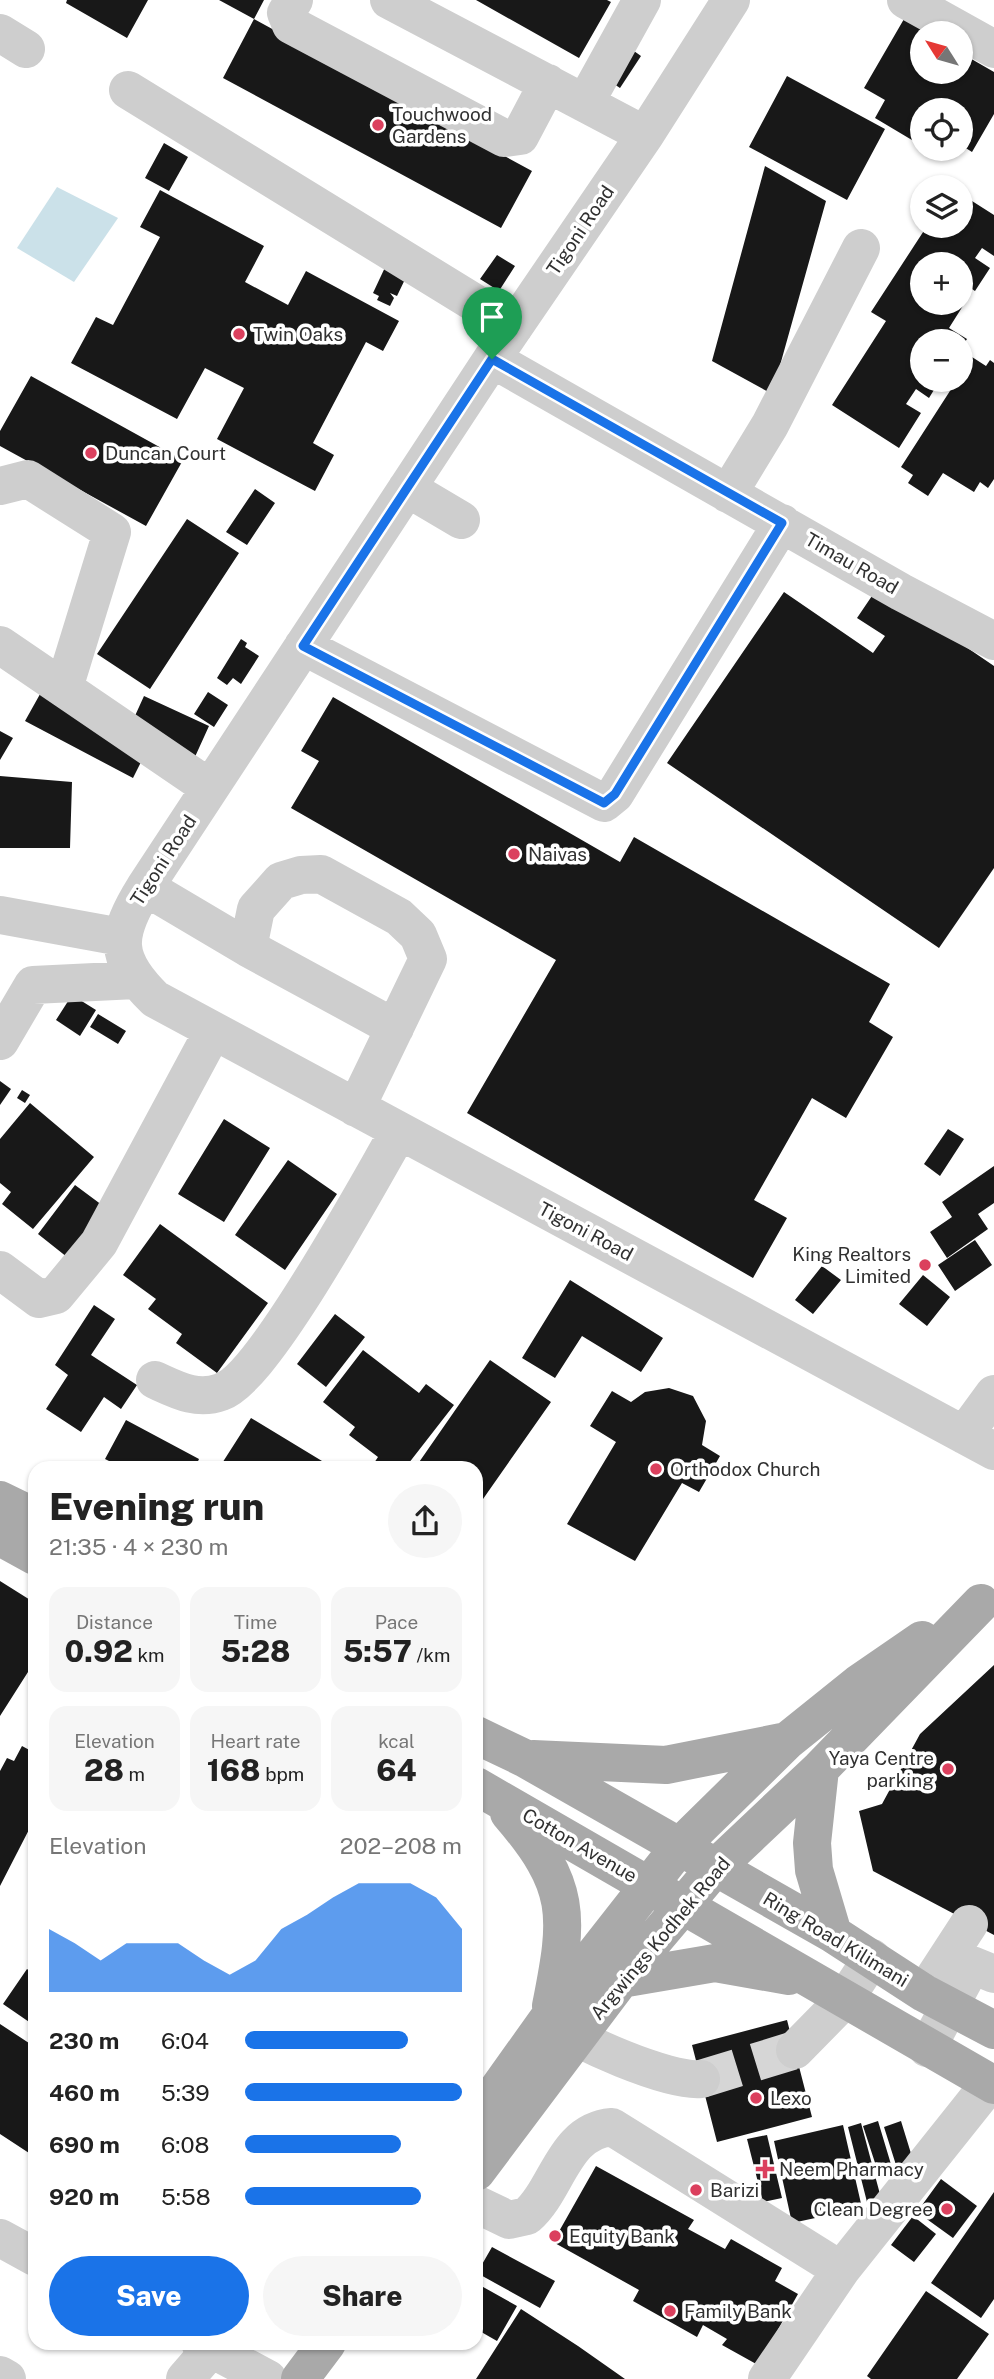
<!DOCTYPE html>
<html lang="en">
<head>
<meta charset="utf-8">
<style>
	:root { --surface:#fff; --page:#f6f6f6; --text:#222; --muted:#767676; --accent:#1a73e8 }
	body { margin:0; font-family:"Public Sans",sans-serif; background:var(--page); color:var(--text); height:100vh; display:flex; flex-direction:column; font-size:26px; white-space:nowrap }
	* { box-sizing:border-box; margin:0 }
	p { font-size:23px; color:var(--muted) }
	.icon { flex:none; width:38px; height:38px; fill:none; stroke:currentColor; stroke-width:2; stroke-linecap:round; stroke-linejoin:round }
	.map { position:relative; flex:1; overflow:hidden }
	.details { position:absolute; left:28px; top:1461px; width:455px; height:889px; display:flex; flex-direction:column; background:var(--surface); border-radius:21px; box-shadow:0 2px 5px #0004 }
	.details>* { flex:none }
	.needle { width:46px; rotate:307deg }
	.fabs { position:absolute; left:910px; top:21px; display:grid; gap:14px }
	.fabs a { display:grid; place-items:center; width:63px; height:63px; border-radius:50%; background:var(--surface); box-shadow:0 2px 5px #0004; font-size:35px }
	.pin { position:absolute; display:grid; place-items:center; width:60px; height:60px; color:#fff; margin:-72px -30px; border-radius:50% 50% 50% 0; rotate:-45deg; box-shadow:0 0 7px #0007 }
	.pin .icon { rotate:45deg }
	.round { display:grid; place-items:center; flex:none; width:74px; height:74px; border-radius:37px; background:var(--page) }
	.overview { display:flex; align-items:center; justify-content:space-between; height:119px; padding:0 21px }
	h1 { font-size:38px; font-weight:800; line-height:52px }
	.figures { display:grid; grid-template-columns:repeat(3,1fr); gap:10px; height:119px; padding:7px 21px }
	.figures div { display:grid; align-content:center; border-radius:18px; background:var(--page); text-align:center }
	.figures b { font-size:30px; font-weight:800 }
	.figures small { font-size:19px; font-weight:400 }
	.figures p { font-size:19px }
	.chart { height:196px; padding:14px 21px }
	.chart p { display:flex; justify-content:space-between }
	.chart svg { width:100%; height:126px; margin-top:7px; fill:var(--accent); opacity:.7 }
	.cta { display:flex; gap:14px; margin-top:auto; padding:14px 21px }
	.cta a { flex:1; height:80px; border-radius:42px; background:var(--accent); color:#fff; font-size:28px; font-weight:800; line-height:80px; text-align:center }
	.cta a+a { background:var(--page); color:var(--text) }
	ul { padding:0 21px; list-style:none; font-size:23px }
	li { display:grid; grid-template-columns:112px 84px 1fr; align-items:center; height:52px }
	li i { height:18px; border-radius:9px; background:var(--accent) }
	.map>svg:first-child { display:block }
	.water { fill:#cbe1e9 }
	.building { fill:#181818 }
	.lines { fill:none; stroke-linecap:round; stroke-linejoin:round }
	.minor-tunnel { stroke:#d6d6d6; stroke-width:38; stroke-dasharray:38 19; stroke-linecap:butt }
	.minor { stroke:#cecece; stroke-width:38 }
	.major { stroke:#a9a9a9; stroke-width:38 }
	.route-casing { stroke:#fff; stroke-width:14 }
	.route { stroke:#1a73e8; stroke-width:9 }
	.poi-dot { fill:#db405e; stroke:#fff; stroke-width:2.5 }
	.labels { text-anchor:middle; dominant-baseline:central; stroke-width:7; stroke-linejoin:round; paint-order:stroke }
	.poi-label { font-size:19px; fill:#313131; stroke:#fff; text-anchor:start }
	.street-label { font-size:19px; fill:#313131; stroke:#fff }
</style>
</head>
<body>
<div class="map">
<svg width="994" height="2379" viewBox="0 0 994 2379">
	<rect width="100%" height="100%" fill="#fff"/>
	<path class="water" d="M 57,187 L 118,218 L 74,282 L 17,248 Z"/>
	<path class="building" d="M 67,0 L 148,0 L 127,38 L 66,3 Z
		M 219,0 L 264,0 L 254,19 Z
		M 476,0 L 607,0 L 611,2 L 579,58 Z
		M 254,19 L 532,171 L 501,228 L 223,78 Z
		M 904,19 L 928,33 L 922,33 L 922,72 L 961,72 L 961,53 L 994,72 L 994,114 L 972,152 L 961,145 L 961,110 L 922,110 L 922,146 L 875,118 L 885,100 L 864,88 Z
		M 627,46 L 641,56 L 620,88 L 605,78 Z
		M 787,76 L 885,129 L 847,200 L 749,147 Z
		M 164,143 L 188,157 L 169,191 L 145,178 Z
		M 765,166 L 826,201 L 772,394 L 712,361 Z
		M 160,190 L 264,246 L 245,282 L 288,305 L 306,271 L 399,321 L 383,351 L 366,342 L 313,443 L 334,455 L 315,491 L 217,439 L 244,388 L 205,368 L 177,419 L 71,363 L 96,317 L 113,325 L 160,237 L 140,227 Z
		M 961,194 L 994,215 L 994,256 L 982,248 L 975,258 L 990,268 L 975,291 L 961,282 L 961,264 L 922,264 L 922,303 L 961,303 L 961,298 L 966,301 L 949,328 L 967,339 L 961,348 L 961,341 L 922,341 L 922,380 L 940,380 L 929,398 L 916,389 L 906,404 L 921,413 L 899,448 L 832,405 L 886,321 L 871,312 L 927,226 L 961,226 Z
		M 497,255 L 515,266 L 499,291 L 480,279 Z
		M 388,261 L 409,271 L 397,296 L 390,293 L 394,298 L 390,306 L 377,300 L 379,296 L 373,293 Z
		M 972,357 L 986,366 L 990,360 L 994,363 L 994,479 L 988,488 L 980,482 L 974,492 L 943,473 L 928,496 L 908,483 L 913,475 L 901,467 L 957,380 L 961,380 Z
		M 31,376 L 183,460 L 146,526 L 0,446 L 0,431 Z
		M 255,489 L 275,503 L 247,545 L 226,532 Z
		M 187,519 L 239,553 L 150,689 L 97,654 Z
		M 878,587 L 994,666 L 994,868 L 939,948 L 667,763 L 784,592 L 873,653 L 885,636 L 857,618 Z
		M 241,639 L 247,643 L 245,647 L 259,656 L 241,684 L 233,678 L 227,685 L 217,678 Z
		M 44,687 L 151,742 L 133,778 L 25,721 Z
		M 208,692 L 228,705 L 214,727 L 194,714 Z
		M 144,696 L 209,726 L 194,759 L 129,729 Z
		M 333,697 L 620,862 L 634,837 L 890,984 L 869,1022 L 893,1037 L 846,1118 L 812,1098 L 754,1200 L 787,1218 L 753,1278 L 467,1113 L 556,960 L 291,808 L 319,761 L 301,751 Z
		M 0,731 L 13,738 L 0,760 Z
		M 0,776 L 72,782 L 70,848 L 0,848 Z
		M 72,995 L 96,1010 L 80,1036 L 56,1020 Z
		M 98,1014 L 126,1031 L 118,1044 L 90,1027 Z
		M 0,1081 L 11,1089 L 0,1105 Z
		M 22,1090 L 30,1095 L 25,1103 L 17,1098 Z
		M 30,1103 L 94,1157 L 33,1229 L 2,1204 L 11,1192 L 0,1183 L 0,1139 Z
		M 224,1119 L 270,1148 L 224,1222 L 178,1194 Z
		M 948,1129 L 964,1139 L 940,1176 L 924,1164 Z
		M 288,1160 L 337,1194 L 285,1270 L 235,1235 Z
		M 994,1166 L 994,1203 L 978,1214 L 988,1229 L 947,1258 L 930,1232 L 952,1217 L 942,1202 Z
		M 75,1185 L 110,1211 L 72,1261 L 38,1234 Z
		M 160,1224 L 268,1303 L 217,1373 L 176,1343 L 182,1334 L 148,1309 L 156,1299 L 123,1275 Z
		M 975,1240 L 992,1265 L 955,1291 L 938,1265 Z
		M 822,1266 L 841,1280 L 813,1314 L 795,1300 Z
		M 923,1275 L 950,1297 L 927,1326 L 899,1304 Z
		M 570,1280 L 663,1338 L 641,1372 L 582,1336 L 555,1378 L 522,1358 Z
		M 94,1305 L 115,1319 L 91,1355 L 137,1385 L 121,1409 L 104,1397 L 81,1432 L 46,1409 L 68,1375 L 55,1365 Z
		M 335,1314 L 365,1337 L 326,1387 L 297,1364 Z
		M 363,1350 L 419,1393 L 426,1384 L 454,1405 L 405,1468 L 372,1466 L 378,1457 L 349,1435 L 355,1427 L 323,1402 Z
		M 490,1360 L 551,1402 L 476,1509 L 476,1468 L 415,1468 Z
		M 669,1388 L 693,1396 L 706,1421 L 702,1445 L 720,1456 L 699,1492 L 682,1483 L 635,1561 L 567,1524 L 616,1442 L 590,1426 L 612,1391 L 631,1402 L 645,1392 Z
		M 251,1418 L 322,1461 L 317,1468 L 219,1468 Z
		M 126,1420 L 199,1459 L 195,1468 L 123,1468 L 105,1459 Z
		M 0,1581 L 35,1603 L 35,1661 L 0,1716 Z
		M 994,1665 L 994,1935 L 873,1871 L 859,1811 L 882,1804 L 920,1734 Z
		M 22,1746 L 35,1753 L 35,1818 L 0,1886 L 0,1771 L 7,1758 L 14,1761 Z
		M 27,1969 L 35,1975 L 35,2026 L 3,2004 Z
		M 787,2020 L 812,2117 L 717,2142 L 692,2045 Z
		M 0,2024 L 35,2047 L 35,2143 L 29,2153 L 0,2134 Z
		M 878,2121 L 893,2171 L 879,2175 L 863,2126 Z
		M 901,2121 L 913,2160 L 896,2165 L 884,2127 Z
		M 861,2123 L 881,2198 L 867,2202 L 848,2127 Z
		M 843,2125 L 862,2208 L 792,2223 L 774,2141 Z
		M 767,2135 L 782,2198 L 763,2202 L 747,2139 Z
		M 596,2166 L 694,2220 L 688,2229 L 725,2249 L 731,2239 L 782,2268 L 775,2281 L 798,2294 L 758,2365 L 722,2345 L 727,2339 L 703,2325 L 697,2337 L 633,2301 L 639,2290 L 553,2242 Z
		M 941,2179 L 977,2206 L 953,2238 L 917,2212 Z
		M 994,2192 L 994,2299 L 981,2318 L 931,2283 Z
		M 913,2216 L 936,2234 L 914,2262 L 891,2245 Z
		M 492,2247 L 555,2281 L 540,2308 L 477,2273 Z
		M 476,2283 L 517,2306 L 497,2341 L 476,2329 Z
		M 926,2291 L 989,2334 L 957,2379 L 871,2379 L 867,2376 Z
		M 521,2309 L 578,2346 L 625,2379 L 476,2379 Z"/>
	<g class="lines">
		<path class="minor-tunnel" d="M 701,2079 L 795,2050"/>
		<path class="minor" d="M 294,0 L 286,13 L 291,25 L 504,138 L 520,136 L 548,83
			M 389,0 L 645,135
			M 731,0 L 645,135 L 492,359 L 145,887 C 115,935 113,958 155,999 L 994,1451
			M 906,0 L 994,49
			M 0,33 L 26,49
			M 128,90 L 514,327
			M 585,103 L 642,0
			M 492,359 L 901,592 L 994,641
			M 0,486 L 28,479 L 112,532 L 64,688
			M 407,488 L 461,520
			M 728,494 L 770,425 L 861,248
			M 0,645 L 210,788
			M 303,646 L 604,803 L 615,794 L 782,523
			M 145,887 L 248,948 L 395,1028
			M 0,915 L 121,937
			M 248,948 L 256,909 L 281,881 L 301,875 L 321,874 L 399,917 L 418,935 L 428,959 L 356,1108
			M 0,1041 L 33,985 L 136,980
			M 0,1270 L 39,1299 L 56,1295 L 99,1243 L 213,1031
			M 155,1380 C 177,1390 197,1401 221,1392 C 265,1377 370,1180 399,1131
			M 964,1435 L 994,1394
			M 928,1987 L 969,1924
			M 548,2021 C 575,2041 668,2082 701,2079
			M 927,2048 L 972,1965 L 994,1974
			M 795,2050 L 845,1999 L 872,1958
			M 476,2204 L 509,2220 L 527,2216 C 558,2189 563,2131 612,2127 L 841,2270 L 990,2083
			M 0,2238 L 35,2257
			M 200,2343 L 268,2379
			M 0,2375 L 7,2379
			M 185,2379 L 211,2349
			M 767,2379 L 841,2270"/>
		<path class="major" d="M 0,1500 L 35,1517
			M 0,1537 L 35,1556
			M 476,1735 L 524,1758 L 833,1934 L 924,1993 L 994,2030
			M 533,1759 L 666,1765 L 787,1741
			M 820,1769 L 812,1843 L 814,1870 L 833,1934
			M 476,1786 L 994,2085
			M 509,1813 C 572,1886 569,1915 551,2006
			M 621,1979 L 715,1963 L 789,1976
			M 476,2120 L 588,1963 L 679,1847 L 787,1741 L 858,1684 L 922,1640
			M 476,2172 L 621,1979 L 714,1869 L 820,1769 L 981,1603
			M 300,2379 L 327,2343"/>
	</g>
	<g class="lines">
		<g class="route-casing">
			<path id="route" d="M 492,359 L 782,523 L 615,794 L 604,803 L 303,646 Z"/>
		</g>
		<use href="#route" class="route"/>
	</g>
	<g class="poi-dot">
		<circle cx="378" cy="125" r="7"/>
		<circle cx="239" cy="334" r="7"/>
		<circle cx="91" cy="453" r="7"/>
		<circle cx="514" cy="854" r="7"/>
		<circle cx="925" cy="1265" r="7"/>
		<circle cx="656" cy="1469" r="7"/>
		<circle cx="948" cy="1769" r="7"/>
		<circle cx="756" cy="2098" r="7"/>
		<path d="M761.5 2158.5h7v7h7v7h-7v7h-7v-7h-7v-7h7z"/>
		<circle cx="696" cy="2190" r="7"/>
		<circle cx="947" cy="2209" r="7"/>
		<circle cx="555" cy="2236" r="7"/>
		<circle cx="670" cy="2311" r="7"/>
	</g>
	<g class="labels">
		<g class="poi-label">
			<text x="392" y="114">Touchwood<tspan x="392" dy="22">Gardens</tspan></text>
			<text x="253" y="334">Twin Oaks</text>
			<text x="105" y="453">Duncan Court</text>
			<text x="528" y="854">Naivas</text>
			<text x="911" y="1254" text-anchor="end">King Realtors<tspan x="911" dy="22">Limited</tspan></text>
			<text x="670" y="1469">Orthodox Church</text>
			<text x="934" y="1758" text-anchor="end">Yaya Centre<tspan x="934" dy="22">parking</tspan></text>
			<text x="770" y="2098">Lexo</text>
			<text x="779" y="2169">Neem Pharmacy</text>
			<text x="710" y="2190">Barizi</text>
			<text x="933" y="2209" text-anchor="end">Clean Degree</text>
			<text x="569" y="2236">Equity Bank</text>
			<text x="684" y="2311">Family Bank</text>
		</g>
		<g class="street-label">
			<text transform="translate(580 230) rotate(-56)">Tigoni Road</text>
			<text transform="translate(852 563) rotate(30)">Timau Road</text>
			<text transform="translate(163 860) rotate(-57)">Tigoni Road</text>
			<text transform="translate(586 1231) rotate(28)">Tigoni Road</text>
			<text transform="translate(580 1845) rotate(30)">Cotton Avenue</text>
			<text transform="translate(660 1938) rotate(-50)">Argwings Kodhek Road</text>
			<text transform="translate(836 1939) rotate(31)">Ring Road Kilimani</text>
		</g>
	</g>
</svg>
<div class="fabs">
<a><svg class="needle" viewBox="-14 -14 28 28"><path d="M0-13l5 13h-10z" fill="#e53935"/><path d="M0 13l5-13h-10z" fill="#767676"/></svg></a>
<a><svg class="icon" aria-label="locate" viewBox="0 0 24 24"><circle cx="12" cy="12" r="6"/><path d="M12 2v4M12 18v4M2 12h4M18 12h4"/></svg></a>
<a><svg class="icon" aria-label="layers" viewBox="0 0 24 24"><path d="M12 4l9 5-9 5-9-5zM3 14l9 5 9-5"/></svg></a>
<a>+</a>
<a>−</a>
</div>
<div class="pin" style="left:492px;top:359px;background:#1e9e55"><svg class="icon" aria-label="arrive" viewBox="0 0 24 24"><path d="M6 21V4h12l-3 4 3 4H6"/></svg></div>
<section class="details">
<div class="overview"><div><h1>Evening run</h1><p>21:35 · 4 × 230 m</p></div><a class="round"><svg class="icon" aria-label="share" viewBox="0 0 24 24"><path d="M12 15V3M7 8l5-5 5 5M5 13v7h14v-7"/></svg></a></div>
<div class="figures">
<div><p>Distance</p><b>0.92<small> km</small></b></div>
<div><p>Time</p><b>5:28</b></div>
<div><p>Pace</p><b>5:57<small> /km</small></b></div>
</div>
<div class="figures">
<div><p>Elevation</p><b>28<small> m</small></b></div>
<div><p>Heart rate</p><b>168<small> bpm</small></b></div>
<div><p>kcal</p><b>64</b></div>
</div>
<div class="chart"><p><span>Elevation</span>202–208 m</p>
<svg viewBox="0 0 160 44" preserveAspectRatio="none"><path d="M0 44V22L10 27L20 33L30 27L40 27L50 27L60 33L70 38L80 33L90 22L100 17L110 11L120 6L130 6L140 6L150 11L160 22V44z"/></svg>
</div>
<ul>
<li><b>230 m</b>6:04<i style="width:75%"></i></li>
<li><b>460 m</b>5:39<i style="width:100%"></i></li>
<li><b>690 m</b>6:08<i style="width:72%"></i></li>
<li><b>920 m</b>5:58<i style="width:81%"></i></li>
</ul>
<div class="cta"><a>Save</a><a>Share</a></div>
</section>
</div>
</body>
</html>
